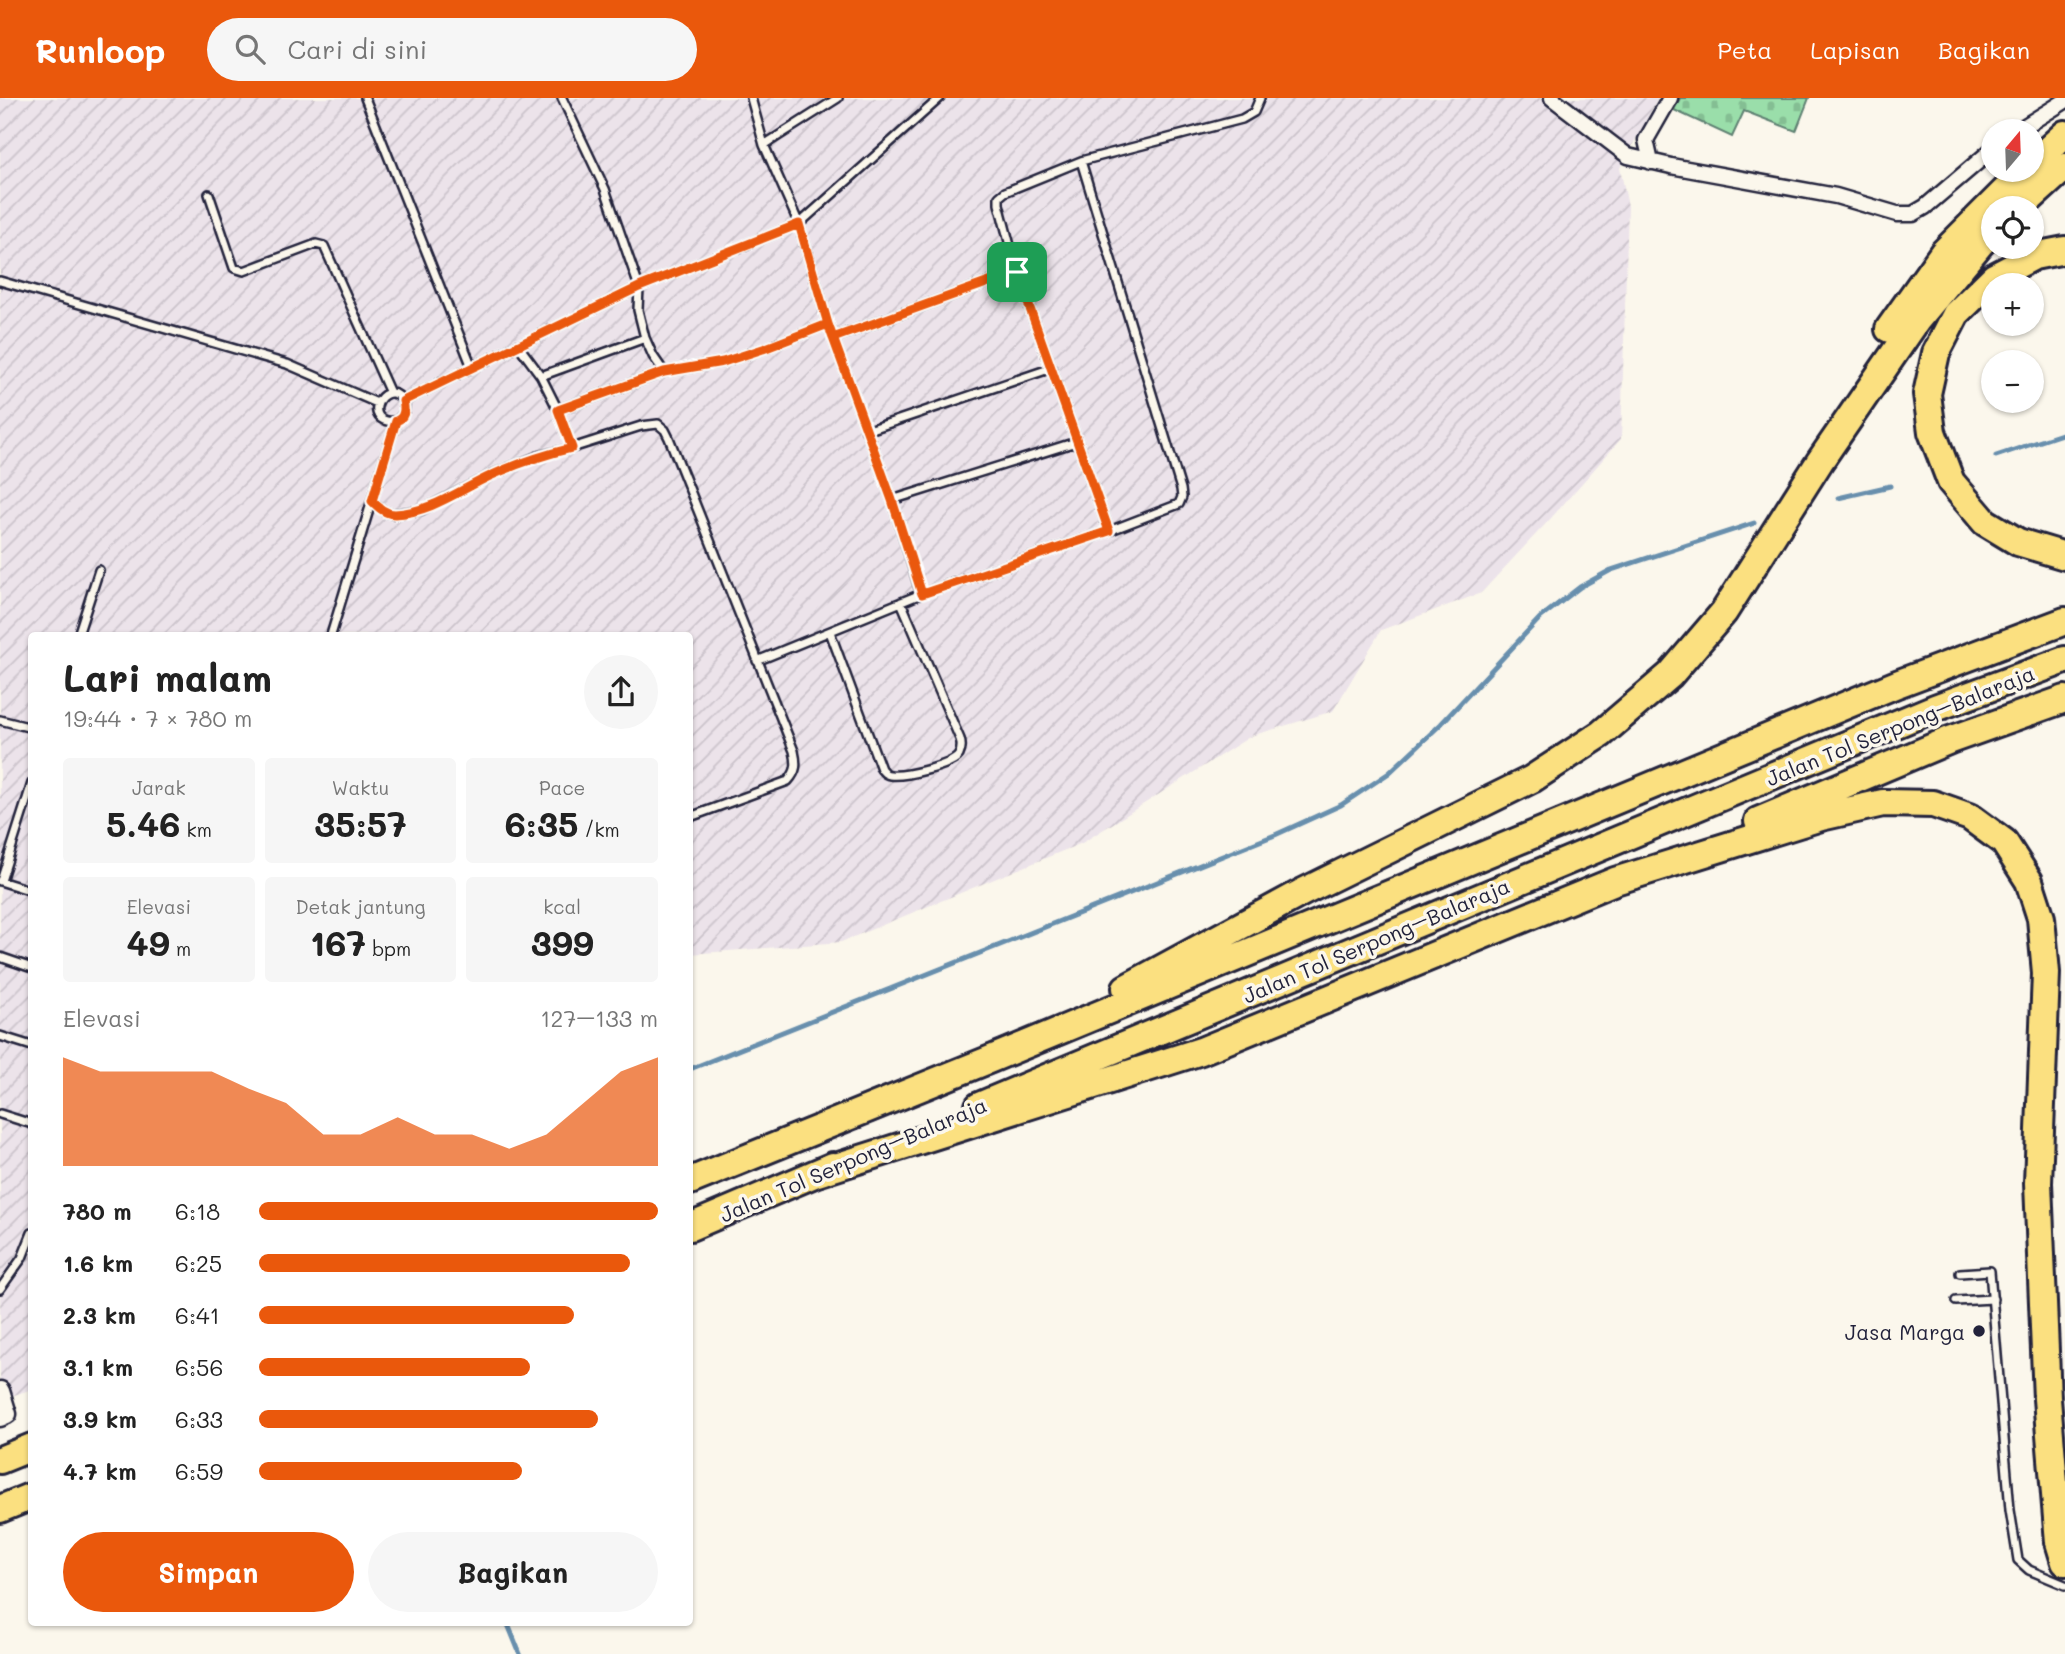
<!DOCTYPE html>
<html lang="id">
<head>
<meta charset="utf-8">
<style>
	:root { --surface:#fff; --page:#f6f6f6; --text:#222; --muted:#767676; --accent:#ea580c }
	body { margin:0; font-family:Mali,sans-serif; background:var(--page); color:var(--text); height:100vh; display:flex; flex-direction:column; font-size:26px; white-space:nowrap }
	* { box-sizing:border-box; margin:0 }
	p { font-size:23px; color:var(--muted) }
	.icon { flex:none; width:38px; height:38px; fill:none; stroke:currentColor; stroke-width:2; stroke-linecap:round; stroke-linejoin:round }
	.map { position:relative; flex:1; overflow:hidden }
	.details { position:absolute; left:28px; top:534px; width:665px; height:994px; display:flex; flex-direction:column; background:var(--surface); border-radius:7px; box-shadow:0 2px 5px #0004 }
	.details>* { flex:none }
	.needle { width:46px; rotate:19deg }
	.controls { position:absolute; left:1981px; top:21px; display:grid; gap:14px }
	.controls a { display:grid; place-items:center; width:63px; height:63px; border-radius:50%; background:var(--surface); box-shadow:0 2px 5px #0004; font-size:35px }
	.pin { position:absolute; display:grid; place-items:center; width:60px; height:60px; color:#fff; margin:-30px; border-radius:14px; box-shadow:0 4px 10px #0006 }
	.round { display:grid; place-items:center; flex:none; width:74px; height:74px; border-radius:37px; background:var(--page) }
	.headline { display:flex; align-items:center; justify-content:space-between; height:119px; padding:0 35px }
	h1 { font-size:38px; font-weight:800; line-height:52px }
	.metrics { display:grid; grid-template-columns:repeat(3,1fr); gap:10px; height:119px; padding:7px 35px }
	.metrics div { display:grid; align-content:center; border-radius:7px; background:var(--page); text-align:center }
	.metrics b { font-size:35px; font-weight:800 }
	.metrics small { font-size:19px; font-weight:400 }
	.metrics p { font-size:19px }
	.chart { height:196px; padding:14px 35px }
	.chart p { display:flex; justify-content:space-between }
	.chart svg { width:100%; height:126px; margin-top:7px; fill:var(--accent); opacity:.7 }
	.button { display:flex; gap:14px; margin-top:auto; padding:14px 35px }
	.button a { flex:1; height:80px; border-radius:42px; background:var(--accent); color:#fff; font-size:28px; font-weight:800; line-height:80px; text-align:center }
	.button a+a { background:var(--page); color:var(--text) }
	ul { padding:0 35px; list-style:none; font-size:23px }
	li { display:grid; grid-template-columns:112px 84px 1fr; align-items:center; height:52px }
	li i { height:18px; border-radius:9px; background:var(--accent) }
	header { display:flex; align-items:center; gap:42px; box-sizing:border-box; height:98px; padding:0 35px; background:var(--accent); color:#fff }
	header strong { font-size:33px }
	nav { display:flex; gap:38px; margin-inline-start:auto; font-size:24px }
	.search { width:490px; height:63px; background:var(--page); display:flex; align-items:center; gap:18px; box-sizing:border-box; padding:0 24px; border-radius:38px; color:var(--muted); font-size:26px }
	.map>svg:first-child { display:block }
	.industrial { fill:url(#industrial-furrows) }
	.cemetery { fill:url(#cemetery-stones); stroke:#5e8072; stroke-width:2 }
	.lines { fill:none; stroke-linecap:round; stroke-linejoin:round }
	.stream { stroke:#688fad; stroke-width:5 }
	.service-casing { stroke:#22223b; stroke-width:12 }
	.minor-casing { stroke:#22223b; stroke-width:19 }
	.tertiary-casing { stroke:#22223b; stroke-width:23 }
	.motorway-casing { stroke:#22223b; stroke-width:32 }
	.service { stroke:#fbf7ec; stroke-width:7 }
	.minor { stroke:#fbf7ec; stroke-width:14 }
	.tertiary { stroke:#fbf7ec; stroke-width:18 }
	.motorway { stroke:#fbe080; stroke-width:26 }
	.route-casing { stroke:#fff; stroke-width:14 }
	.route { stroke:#ea580c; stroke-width:9 }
	.poi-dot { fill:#22223b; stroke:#fbf7ec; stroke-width:2.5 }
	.labels { text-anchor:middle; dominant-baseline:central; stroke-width:7; stroke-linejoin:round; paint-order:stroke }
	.street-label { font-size:21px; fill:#22223b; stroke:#fbf7ec }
	.poi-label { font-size:21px; fill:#22223b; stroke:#fbf7ec; text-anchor:end }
</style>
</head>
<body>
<header>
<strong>Runloop</strong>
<div class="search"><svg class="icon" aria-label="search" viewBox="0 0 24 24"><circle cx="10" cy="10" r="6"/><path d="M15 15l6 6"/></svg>Cari di sini</div>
<nav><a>Peta</a><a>Lapisan</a><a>Bagikan</a></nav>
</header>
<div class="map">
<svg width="2065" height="1556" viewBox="0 0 2065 1556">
	<defs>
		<pattern id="industrial-furrows" width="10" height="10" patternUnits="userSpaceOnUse" patternTransform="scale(1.75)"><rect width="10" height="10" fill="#ece3ea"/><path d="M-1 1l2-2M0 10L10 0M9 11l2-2" fill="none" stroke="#cac2ca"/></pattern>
		<pattern id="cemetery-stones" width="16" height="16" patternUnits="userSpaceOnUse" patternTransform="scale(1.75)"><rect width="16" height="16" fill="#9adeaa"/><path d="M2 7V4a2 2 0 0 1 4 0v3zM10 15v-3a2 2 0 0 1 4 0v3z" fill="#84be93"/></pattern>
	</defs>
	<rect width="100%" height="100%" fill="#fbf7ec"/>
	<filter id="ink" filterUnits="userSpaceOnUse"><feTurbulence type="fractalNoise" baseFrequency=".0143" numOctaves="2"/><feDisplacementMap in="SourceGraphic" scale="14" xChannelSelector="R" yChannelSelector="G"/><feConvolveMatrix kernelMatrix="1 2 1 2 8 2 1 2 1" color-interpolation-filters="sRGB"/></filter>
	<g filter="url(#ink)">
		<path class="industrial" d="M 0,0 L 1658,0 L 1620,70 L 1628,108 L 1621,341 L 1552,419 L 1481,495 L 1381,532 L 1333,613 L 1251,638 L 1082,745 L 841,844 L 690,856 L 690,537 L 32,537 L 32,1291 L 0,1302 Z"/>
		<path class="cemetery" d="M 1680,0 L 1809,0 L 1796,33 L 1744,13 L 1732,39 L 1674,12 Z"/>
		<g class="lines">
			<path class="stream" d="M 1996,358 L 2065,335
				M 1838,400 L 1890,388
				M 690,971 L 1275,737 L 1341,707 L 1389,675 L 1441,626 L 1540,520 L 1580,489 L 1611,472 L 1754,425
				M 507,1524 L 520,1556"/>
			<g class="service-casing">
				<path id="service" d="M 365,0 L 472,269
					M 562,0 L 605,91 L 639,189 L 638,212 L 645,240 L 653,258 L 664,274
					M 751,0 L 764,47 L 799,126 L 828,226 L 892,402 L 921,496 L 1109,433 L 1179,406 L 1182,399 L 1181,391 L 1081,63 L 1242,21 L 1254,14 L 1260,0
					M 764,47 L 838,0
					M 209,96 L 234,170 L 244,173 L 316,146 L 324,148 L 390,295
					M 1017,174 L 1109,433
					M 0,183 L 287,266 L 377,305
					M 833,240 L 1017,174 L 999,106 L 999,99 L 1005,94 L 1081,63
					M 518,247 L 541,278 L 558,312 L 664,274 L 723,264 L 766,250 L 828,226
					M 541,278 L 645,240
					M 403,303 L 639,189 L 799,126 L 940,0
					M 558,312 L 572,350
					M 866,333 L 1052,270
					M 892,402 L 1076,344
					M 372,403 L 384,413 L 392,416 L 422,412 L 491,377 L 538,358 L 572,350 L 641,328 L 658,326 L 665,332 L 669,340 L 794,653 C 797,666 797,673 788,683 L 690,719
					M 830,534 L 881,671 C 885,675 884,676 890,677 C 903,679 952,668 959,657 C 962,651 962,647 960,641 L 901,504
					M 78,537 L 99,472
					M 331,537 L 396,323 C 404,318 408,308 401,300 C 382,280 360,327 396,323
					M 757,563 L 921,496
					M 0,622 L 32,630
					M 0,783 L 32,793
					M 1,783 L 32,685
					M 0,859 L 32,870
					M 0,938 L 32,948
					M 0,1016 L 32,1026
					M 1960,1175 L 1990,1173 L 2010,1412 L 2018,1462 L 2029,1472 L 2065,1487
					M 0,1191 L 22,1160 L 32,1135
					M 1956,1203 L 1993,1201"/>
			</g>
			<g class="minor-casing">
				<path id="minor" d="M 1552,0 L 1628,58 L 1671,68 L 1836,98 L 1897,116 L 1913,116 L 1925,109 L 1993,51
					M 2017,33 L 2065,3
					M 1651,64 L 1646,42 L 1670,0"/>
			</g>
			<g class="tertiary-casing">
				<path id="tertiary" d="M 0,1293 L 7,1316 L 0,1319"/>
			</g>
			<g class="motorway-casing">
				<path id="motorway" d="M 2032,66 L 2065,36
					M 2020,110 L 2065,69
					M 2065,152 L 2034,158 L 1994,179 L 1956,216 L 1936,255 L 1927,296 L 1932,334 L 1951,384 L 1985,424 L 2018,444 L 2065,458
					M 1889,231 L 1943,155 L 2026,72
					M 1758,723 L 1950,642 L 2065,601
					M 1126,890 L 1303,794 L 1532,681 L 1601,636 L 1670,577 L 1724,514 L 1820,363 L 1917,222 L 1981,145 L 1993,134
					M 979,1008 L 1935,610 L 2065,562
					M 817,1075 L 1201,953 L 1615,783 L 1821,719 L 1883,705 L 1933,706 L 1970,719 L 2004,744 L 2029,783 L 2041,820 L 2046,875 L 2038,1085 L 2047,1301 L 2059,1444 L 2065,1464
					M 690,1083 L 991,961 L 1897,586 L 2065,523
					M 690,1129 L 833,1068
					M 0,1362 L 32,1349
					M 0,1411 L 32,1398"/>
			</g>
			<use href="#service" class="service"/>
			<use href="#minor" class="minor"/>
			<use href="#tertiary" class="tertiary"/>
			<use href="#motorway" class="motorway"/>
		</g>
	</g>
	<g class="lines" filter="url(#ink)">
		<g class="route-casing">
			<path id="route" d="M 1017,174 L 833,240 L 828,226 L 766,250 L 723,264 L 664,274 L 558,312 L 572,350 C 543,357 516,366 490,378 C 460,392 429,415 395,416 C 385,416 378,409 372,403 L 396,323 C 405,320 405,311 403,303 L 639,189 L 799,126 L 828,226 L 892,402 L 922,496 L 1109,433 L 1017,174"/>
		</g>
		<use href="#route" class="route"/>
	</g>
	<circle class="poi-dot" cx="1979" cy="1233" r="7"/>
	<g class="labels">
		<g class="street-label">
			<text transform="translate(1900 627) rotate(-22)">Jalan Tol Serpong–Balaraja</text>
			<text transform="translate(1376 842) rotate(-23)">Jalan Tol Serpong–Balaraja</text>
			<text transform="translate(853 1061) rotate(-23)">Jalan Tol Serpong–Balaraja</text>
		</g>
		<g class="poi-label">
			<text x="1965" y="1233">Jasa Marga</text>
		</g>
	</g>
</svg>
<div class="controls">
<a><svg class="needle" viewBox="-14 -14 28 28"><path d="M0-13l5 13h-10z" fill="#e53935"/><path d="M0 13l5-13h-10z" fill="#767676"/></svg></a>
<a><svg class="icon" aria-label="locate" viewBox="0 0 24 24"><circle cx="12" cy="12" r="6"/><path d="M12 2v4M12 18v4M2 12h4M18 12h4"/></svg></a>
<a>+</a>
<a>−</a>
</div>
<div class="pin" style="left:1017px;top:174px;background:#1e9e55"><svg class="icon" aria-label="arrive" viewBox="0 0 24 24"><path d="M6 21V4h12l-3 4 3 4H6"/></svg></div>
<section class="details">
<div class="headline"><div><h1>Lari malam</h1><p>19:44 · 7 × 780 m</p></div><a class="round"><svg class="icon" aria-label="share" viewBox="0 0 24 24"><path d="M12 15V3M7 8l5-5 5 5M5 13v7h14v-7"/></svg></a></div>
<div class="metrics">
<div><p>Jarak</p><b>5.46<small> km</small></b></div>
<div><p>Waktu</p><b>35:57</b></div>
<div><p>Pace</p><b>6:35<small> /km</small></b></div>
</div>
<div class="metrics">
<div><p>Elevasi</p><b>49<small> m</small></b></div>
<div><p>Detak jantung</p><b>167<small> bpm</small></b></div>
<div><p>kcal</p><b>399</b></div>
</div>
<div class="chart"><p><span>Elevasi</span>127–133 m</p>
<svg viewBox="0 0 160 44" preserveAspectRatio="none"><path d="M0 44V6L10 11L20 11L30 11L40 11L50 17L60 22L70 33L80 33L90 27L100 33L110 33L120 38L130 33L140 22L150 11L160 6V44z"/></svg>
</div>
<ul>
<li><b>780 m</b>6:18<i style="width:100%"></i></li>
<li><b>1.6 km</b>6:25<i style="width:93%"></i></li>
<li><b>2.3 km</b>6:41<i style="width:79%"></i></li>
<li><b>3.1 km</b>6:56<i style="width:68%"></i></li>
<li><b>3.9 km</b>6:33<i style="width:85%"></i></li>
<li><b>4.7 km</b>6:59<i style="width:66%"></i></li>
</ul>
<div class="button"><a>Simpan</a><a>Bagikan</a></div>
</section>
</div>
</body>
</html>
